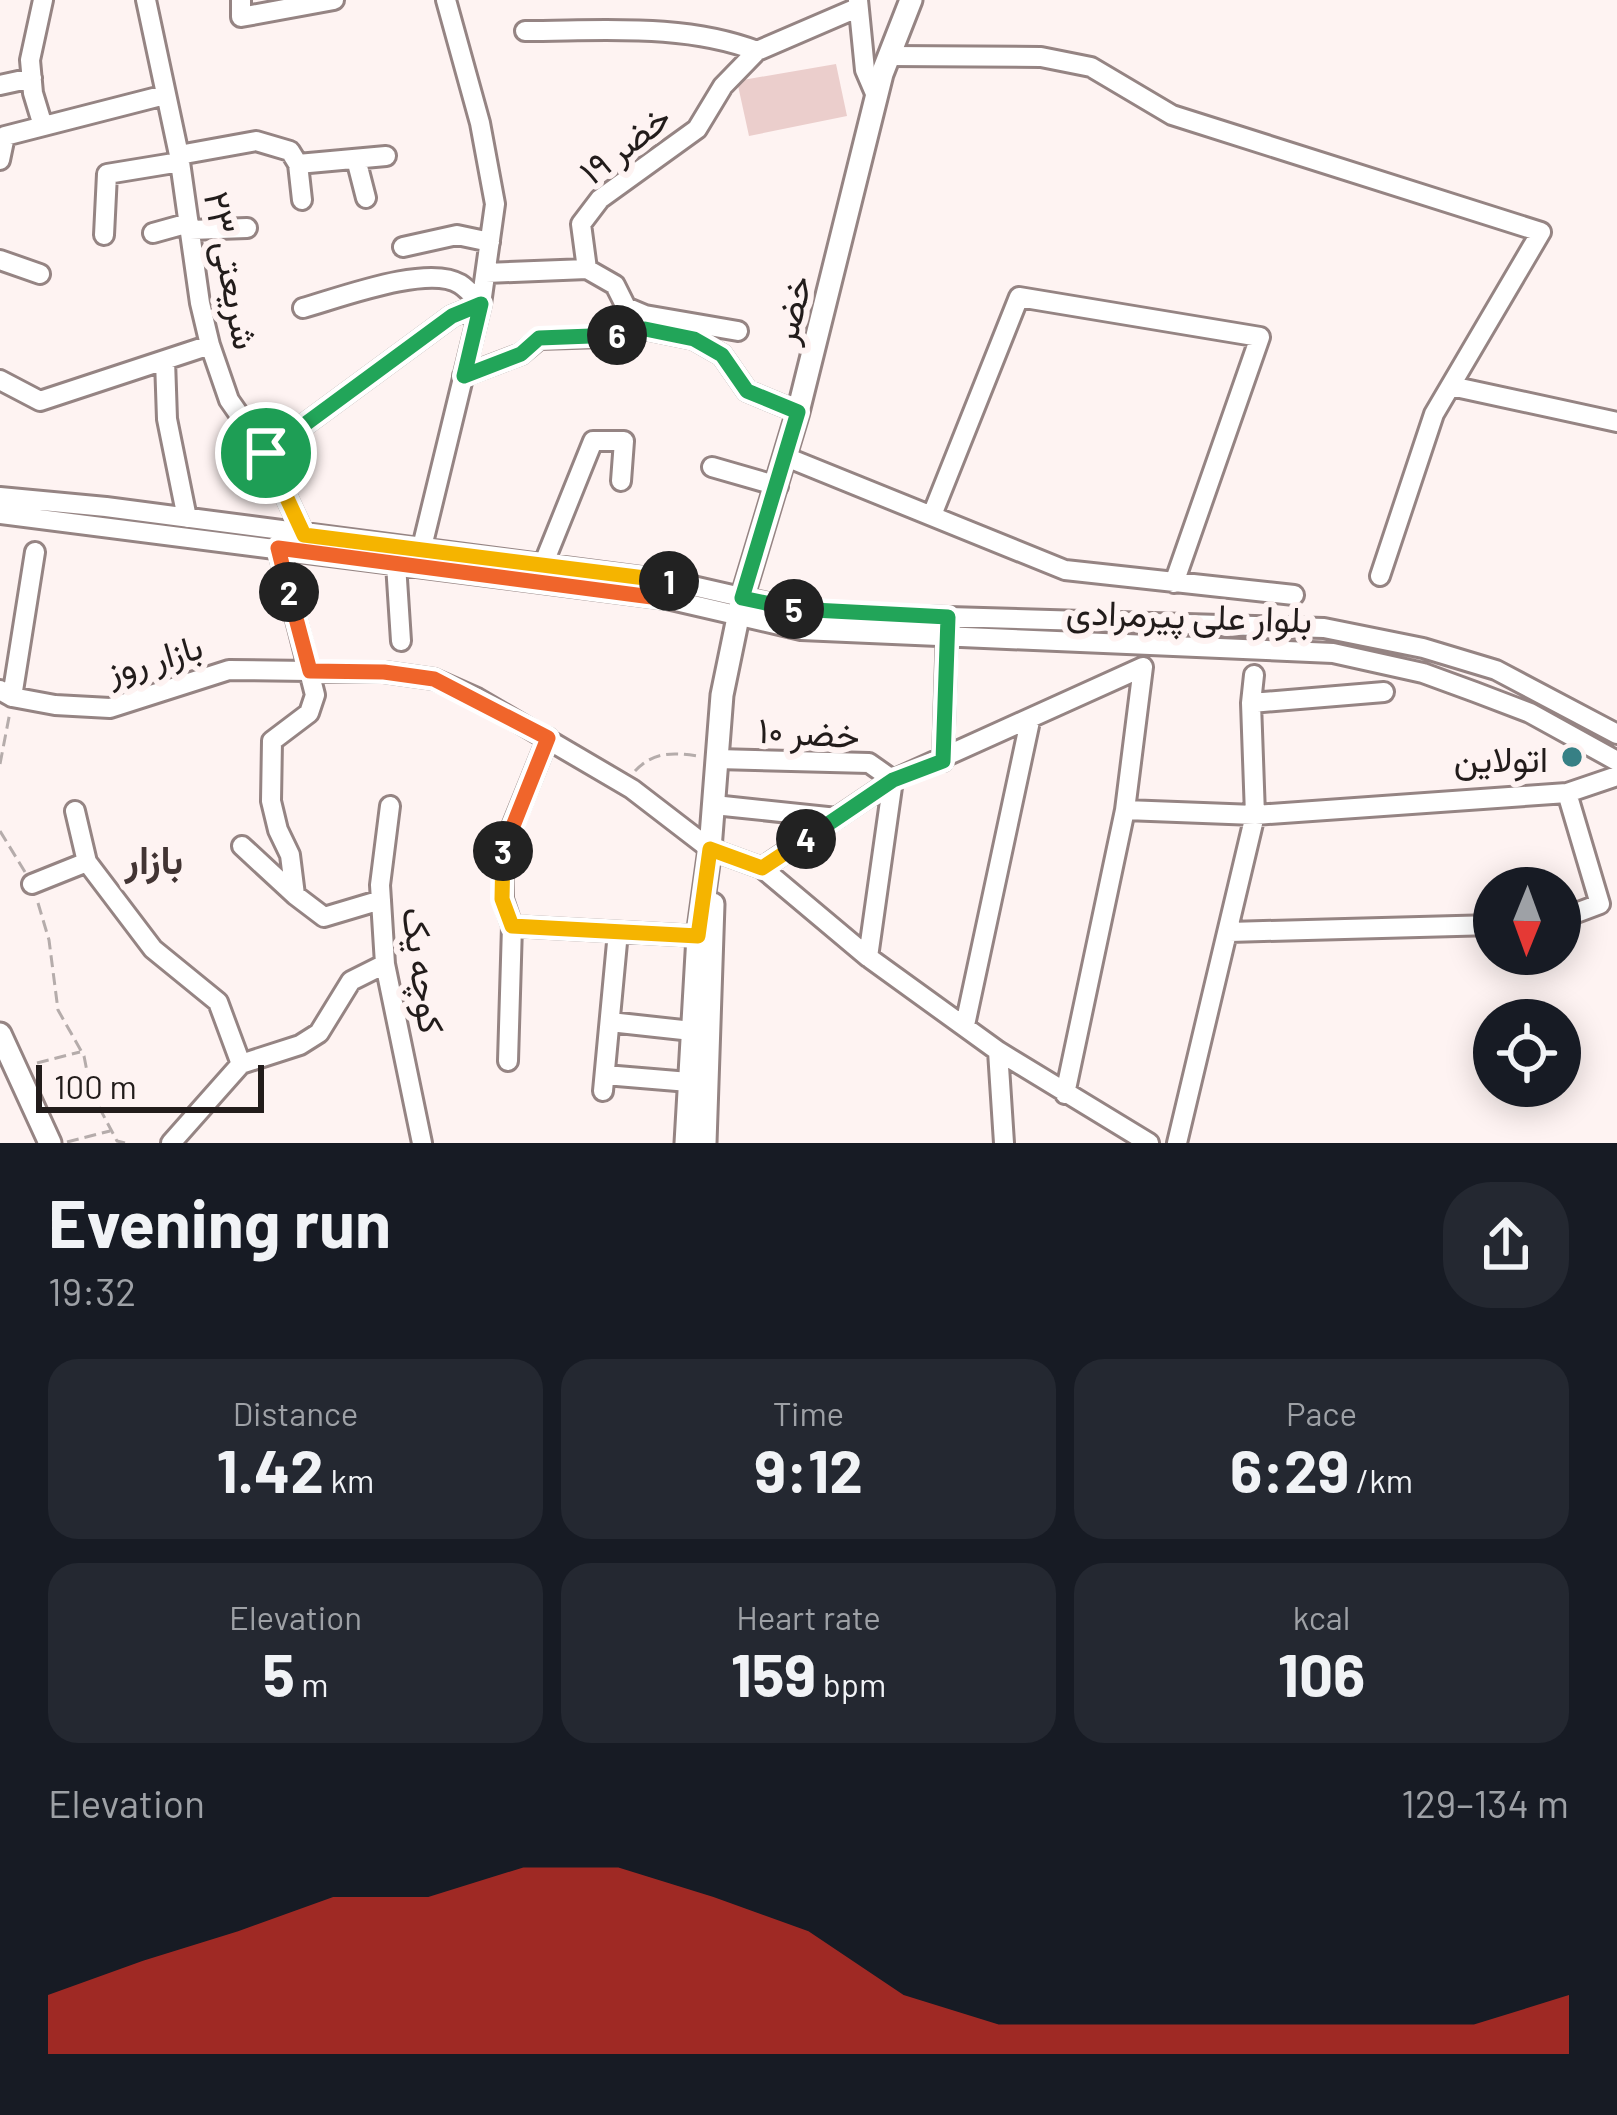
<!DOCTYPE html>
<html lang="en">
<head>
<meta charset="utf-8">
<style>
	:root { --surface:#171b24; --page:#242831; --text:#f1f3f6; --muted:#9ea1a6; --accent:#d93025 }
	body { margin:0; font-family:Barlow,Vazirmatn,sans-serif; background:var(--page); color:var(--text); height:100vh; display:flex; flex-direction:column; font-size:45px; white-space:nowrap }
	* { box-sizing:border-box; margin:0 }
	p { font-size:39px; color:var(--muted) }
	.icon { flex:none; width:66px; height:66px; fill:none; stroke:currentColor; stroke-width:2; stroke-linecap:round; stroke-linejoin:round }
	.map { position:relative; height:1143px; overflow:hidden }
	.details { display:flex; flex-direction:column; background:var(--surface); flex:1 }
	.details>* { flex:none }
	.needle { width:78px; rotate:181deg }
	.fabs { position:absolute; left:1473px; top:867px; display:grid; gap:24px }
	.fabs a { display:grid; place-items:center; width:108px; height:108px; border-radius:50%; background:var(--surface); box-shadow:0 6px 30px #0003; font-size:60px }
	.scale { position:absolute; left:36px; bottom:30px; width:228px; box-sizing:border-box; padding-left:12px; border:6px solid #221c1b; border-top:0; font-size:33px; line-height:42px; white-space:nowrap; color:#221c1b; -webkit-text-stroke:9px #fef3f2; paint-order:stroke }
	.pin { position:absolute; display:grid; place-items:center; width:102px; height:102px; color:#fff; margin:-51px; border:6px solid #fff; border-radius:50%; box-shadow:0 3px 12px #0007 }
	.km { position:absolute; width:60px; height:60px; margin:-30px; border-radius:50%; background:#222; color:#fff; font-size:33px; line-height:60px; text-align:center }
	.round { display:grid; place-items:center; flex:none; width:126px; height:126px; border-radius:48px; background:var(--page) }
	.head { display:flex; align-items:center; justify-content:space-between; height:204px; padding:0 48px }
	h1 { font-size:66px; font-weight:700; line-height:90px }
	.stats { display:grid; grid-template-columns:repeat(3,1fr); gap:18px; height:204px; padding:12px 48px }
	.stats div { display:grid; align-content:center; border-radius:30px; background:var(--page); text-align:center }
	.stats b { font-size:60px; font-weight:700 }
	.stats small { font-size:33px; font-weight:400 }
	.stats p { font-size:33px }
	.chart { height:336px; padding:24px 48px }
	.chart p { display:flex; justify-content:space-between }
	.chart svg { width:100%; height:216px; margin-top:12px; fill:var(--accent); opacity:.7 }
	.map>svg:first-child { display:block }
	.green { fill:#ebcecc }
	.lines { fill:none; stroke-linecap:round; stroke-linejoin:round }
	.minor-casing { stroke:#958483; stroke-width:24 }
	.major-casing { stroke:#958483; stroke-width:27 }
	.path { stroke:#b5acab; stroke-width:3; stroke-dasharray:12 6; stroke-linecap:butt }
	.minor { stroke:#fff; stroke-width:18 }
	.major { stroke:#fff; stroke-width:21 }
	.split-1-casing { stroke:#fff; stroke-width:24 }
	.split-2-casing { stroke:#fff; stroke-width:24 }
	.split-3-casing { stroke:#fff; stroke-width:24 }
	.split-4-casing { stroke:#fff; stroke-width:24 }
	.split-5-casing { stroke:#fff; stroke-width:24 }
	.split-6-casing { stroke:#fff; stroke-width:24 }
	.split-7-casing { stroke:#fff; stroke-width:24 }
	.split-1 { stroke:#f5b400; stroke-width:15 }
	.split-2 { stroke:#f0652b; stroke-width:15 }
	.split-3 { stroke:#f0652b; stroke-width:15 }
	.split-4 { stroke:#f5b400; stroke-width:15 }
	.split-5 { stroke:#22a559; stroke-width:15 }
	.split-6 { stroke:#22a559; stroke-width:15 }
	.split-7 { stroke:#22a559; stroke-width:15 }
	.poi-dot { fill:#378085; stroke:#fef3f2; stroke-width:4.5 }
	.labels { text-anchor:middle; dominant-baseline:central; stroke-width:12; stroke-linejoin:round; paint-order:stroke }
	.street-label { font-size:36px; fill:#221c1b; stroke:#fef3f2 }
	.poi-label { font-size:36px; fill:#221c1b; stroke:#fef3f2; text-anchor:end }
	.neighbourhood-label { font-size:39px; font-weight:bold; fill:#423433; stroke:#fef3f2 }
</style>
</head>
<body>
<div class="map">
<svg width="1617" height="1143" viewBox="0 0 1617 1143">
	<rect width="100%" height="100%" fill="#fef3f2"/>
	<path class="green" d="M 836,64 L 847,116 L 749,136 L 737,81 Z"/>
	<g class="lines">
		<g class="minor-casing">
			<path id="minor" d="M 43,0 L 30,60 L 33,93 L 43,126
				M 146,0 L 179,155 L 200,303 L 210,345 L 229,400 L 266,453 L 304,535
				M 241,0 L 241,17 L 334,0
				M 858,0 L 865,70 L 877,98
				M 525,31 C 602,31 684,23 757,51
				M 889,56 L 1041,57 L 1091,67 L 1172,115 L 1541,232 L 1434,414 L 1380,576
				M 0,85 L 32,78
				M 179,155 L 256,141 L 290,151 L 298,164 L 386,156
				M 356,159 L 366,198
				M 0,160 L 5,136 L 165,95
				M 298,164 L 302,200
				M 190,230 L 247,228
				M 153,233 L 189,223
				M 104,235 L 107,174 L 180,162
				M 403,247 L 457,235 L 490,242
				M 0,260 L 40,274
				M 587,269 L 581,224 L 600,199 L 697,129 L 723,86 L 757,51 L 857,8
				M 587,269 L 615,285 L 626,307 L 645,315 L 738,331
				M 486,273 L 587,269
				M 303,308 C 339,298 428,264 460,284 C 468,289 475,298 481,304
				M 165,360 L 167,419 L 187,518
				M 463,376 L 521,354 L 539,339 L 604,337 L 645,329 L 694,339 L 722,355 L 747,391 L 798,412
				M 0,380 L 40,401 L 210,345
				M 1451,386 L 1617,422
				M 266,453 L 452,316 L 481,304
				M 786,457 L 1065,570 L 1294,595
				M 712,467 L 778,486
				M 0,497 L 106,507 L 671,581 L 811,613 L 1324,628 L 1423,648 L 1496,670 L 1617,734
				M 0,514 L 667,599 L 801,630 L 1333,653 L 1423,673 L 1475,692 L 1530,713 L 1617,761
				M 932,515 L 1019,297 L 1260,337 L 1174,583
				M 278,548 L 315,695 L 309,713 L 272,741 L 271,801 L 278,830 L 290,855 L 295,895 L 324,917 L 381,900
				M 421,551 L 481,304 L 495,204 L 480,123 L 446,0
				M 396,564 L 401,641
				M 543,565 L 593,441 L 624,441 L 621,481
				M 0,690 L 12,697 L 55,705 L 110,708 L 229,670 L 384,672 L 434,679 L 477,698 L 632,789 L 710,849 L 762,868 L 868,957 L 998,1051 L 1004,1143
				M 12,697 L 35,552
				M 1251,703 L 1384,692
				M 717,759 L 869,763 L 893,780 L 868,957
				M 943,761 L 947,628
				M 714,805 L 837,818
				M 390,806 L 380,885 L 385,964 L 422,1143
				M 1125,810 L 1255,815 L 1567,793
				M 75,811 L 87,862 L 153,949 L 218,1002 L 241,1064
				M 242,846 L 295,895
				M 762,868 L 893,780 L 1143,667
				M 32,884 L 87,862
				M 1560,919 L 1600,904 L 1567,793 L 1617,776
				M 512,926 L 698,936
				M 1229,932 L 1494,925
				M 610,1022 L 692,1031
				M 965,1025 L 1030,721
				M 998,1051 L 1149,1143
				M 508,1061 L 512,926 L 503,899 L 503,849 L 548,738
				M 605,1075 L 689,1082
				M 603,1091 L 618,932
				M 1065,1094 L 1125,810 L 1143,667
				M 171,1143 L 241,1064 L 300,1045 L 319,1033 L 351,981 L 385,964
				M 1177,1143 L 1255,815 L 1251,703 L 1254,675"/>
		</g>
		<g class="major-casing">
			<path id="major" d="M 0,1034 L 50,1143
				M 686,1143 L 698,936 L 710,849 L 722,695 L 742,598 L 798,412 L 882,74 L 911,0
				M 705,1143 L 713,904"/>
		</g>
		<path class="path" d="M 0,764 L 10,712
			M 635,771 C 653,752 672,752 697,756
			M 0,831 L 25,872
			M 38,903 L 49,940 L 58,1010 L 84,1056 L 91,1092 L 117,1141 L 125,1143
			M 37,1063 L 80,1052
			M 67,1142 L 110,1131"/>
		<use href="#minor" class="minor"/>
		<use href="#major" class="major"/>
	</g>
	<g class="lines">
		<g class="split-1-casing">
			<path id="split-1" d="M 266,453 L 304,535 L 669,581"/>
		</g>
		<g class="split-2-casing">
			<path id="split-2" d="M 289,592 L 278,548 L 667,599 L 671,588 L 669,581"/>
		</g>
		<g class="split-3-casing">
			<path id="split-3" d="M 289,592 L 310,671 L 384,672 L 434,679 L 548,738 L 503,851"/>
		</g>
		<g class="split-4-casing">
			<path id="split-4" d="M 503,851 L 502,899 L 512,926 L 698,936 L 710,849 L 762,868 L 806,839"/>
		</g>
		<g class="split-5-casing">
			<path id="split-5" d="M 794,609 L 948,617 L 943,761 L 893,780 L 806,839"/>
		</g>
		<g class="split-6-casing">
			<path id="split-6" d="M 617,335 L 645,329 L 694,339 L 722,355 L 747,391 L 798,412 L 742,598 L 794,609"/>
		</g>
		<g class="split-7-casing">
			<path id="split-7" d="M 266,453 L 452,316 L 481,304 L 464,376 L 521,354 L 539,338 L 617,335"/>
		</g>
		<use href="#split-1" class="split-1"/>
		<use href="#split-2" class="split-2"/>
		<use href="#split-3" class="split-3"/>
		<use href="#split-4" class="split-4"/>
		<use href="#split-5" class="split-5"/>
		<use href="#split-6" class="split-6"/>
		<use href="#split-7" class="split-7"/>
	</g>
	<circle class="poi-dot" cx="1572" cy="757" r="12"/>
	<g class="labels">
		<g class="street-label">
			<text transform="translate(624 143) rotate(-38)">خضر ۱۹</text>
			<text transform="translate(233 270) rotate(79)">شریعتی ۲۳</text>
			<text transform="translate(790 309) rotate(-76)">خضر</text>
			<text transform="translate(1189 614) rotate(2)">بلوار علی پیرمرادی</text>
			<text transform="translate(154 657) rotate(-16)">بازار روز</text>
			<text transform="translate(809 731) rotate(3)">خضر ۱۰</text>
			<text transform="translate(425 970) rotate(82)">کوچه یک</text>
		</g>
		<g class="poi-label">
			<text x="1548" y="757">اتولاین</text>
		</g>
		<g class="neighbourhood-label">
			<text x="154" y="858">بازار</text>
		</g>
	</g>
</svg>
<div class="fabs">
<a><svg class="needle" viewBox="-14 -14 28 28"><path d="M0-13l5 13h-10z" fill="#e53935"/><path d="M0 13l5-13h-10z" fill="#9ea1a6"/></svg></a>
<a><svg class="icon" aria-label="locate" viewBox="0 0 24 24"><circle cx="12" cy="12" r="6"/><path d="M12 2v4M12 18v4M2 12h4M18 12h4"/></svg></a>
</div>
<div class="scale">100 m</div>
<div class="pin" style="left:266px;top:453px;background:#1e9e55"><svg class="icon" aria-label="arrive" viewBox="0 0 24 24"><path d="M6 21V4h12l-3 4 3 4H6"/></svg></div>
<b class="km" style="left:669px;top:581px">1</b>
<b class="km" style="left:289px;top:592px">2</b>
<b class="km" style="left:503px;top:851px">3</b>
<b class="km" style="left:806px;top:839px">4</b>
<b class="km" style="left:794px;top:609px">5</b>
<b class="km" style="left:617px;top:335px">6</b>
</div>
<section class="details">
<div class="head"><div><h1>Evening run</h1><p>19:32</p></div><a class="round"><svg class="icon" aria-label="share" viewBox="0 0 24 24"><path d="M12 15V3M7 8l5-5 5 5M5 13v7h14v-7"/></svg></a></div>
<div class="stats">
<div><p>Distance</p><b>1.42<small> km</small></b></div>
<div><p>Time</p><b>9:12</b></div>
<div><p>Pace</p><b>6:29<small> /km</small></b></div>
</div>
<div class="stats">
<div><p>Elevation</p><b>5<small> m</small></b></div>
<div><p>Heart rate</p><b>159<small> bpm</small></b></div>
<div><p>kcal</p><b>106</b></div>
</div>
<div class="chart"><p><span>Elevation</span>129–134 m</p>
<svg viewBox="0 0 160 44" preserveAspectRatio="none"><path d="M0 44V32L10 25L20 19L30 12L40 12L50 6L60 6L70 12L80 19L90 32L100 38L110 38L120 38L130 38L140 38L150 38L160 32V44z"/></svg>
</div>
</section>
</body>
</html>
